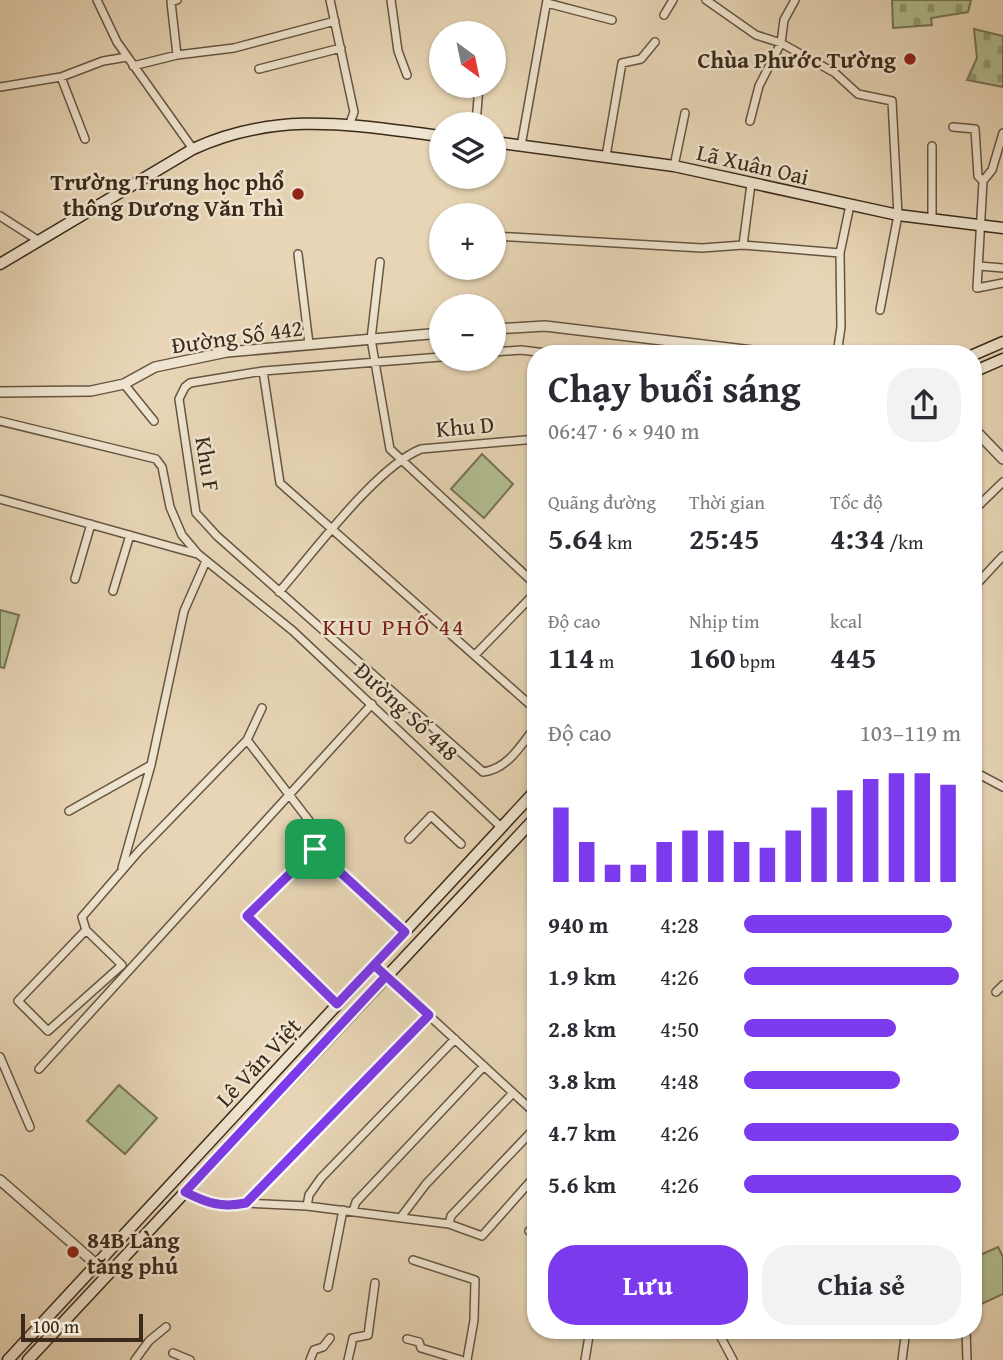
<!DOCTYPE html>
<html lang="vi">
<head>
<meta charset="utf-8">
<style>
	:root { --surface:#fff; --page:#f2f2f3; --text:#2b2b33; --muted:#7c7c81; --accent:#7c3aed }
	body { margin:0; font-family:"Gentium Book Plus",serif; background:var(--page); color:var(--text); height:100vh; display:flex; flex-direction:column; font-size:26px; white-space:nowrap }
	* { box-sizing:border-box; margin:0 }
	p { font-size:23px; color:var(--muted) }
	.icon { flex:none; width:38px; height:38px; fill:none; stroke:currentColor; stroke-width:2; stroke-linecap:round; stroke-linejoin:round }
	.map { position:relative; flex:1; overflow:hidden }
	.side { position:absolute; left:527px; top:345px; width:455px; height:994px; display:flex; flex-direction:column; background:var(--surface); border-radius:28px; box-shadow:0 2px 5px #0004 }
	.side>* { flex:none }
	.needle { width:46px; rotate:147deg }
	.fabs { position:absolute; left:429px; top:21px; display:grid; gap:14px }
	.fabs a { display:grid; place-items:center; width:77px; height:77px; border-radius:50%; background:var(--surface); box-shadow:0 2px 5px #0004; font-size:35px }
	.scale { position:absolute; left:21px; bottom:18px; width:122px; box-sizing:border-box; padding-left:7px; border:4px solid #3b2a1b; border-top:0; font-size:19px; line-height:24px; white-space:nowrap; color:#3b2a1b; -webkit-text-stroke:5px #efe4cf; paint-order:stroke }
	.pin { position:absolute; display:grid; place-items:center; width:60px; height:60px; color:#fff; margin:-30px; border-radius:14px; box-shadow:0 4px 10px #0006 }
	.round { display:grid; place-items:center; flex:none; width:74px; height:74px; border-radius:28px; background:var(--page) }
	.headline { display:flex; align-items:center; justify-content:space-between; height:119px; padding:0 21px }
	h1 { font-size:38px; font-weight:700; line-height:52px }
	.metrics { display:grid; grid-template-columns:repeat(3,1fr); gap:10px; height:119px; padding:7px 21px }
	.metrics div { display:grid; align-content:center }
	.metrics b { font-size:30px; font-weight:700 }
	.metrics small { font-size:19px; font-weight:400 }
	.metrics p { font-size:19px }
	.chart { height:196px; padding:14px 21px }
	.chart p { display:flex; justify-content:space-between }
	.chart svg { width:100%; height:126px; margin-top:7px; stroke:var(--accent); stroke-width:6 }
	.primary-button { display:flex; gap:14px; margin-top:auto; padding:14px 21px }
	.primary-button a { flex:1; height:80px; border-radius:28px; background:var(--accent); color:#fff; font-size:28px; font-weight:700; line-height:80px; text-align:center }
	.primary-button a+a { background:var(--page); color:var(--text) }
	ul { padding:0 21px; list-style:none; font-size:23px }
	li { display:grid; grid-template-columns:112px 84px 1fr; align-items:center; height:52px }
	li i { height:18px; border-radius:9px; background:var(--accent) }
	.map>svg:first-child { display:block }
	.cemetery { fill:url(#cemetery-stones); stroke:#767456; stroke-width:2 }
	.park { fill:#b2be90; stroke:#767456; stroke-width:2 }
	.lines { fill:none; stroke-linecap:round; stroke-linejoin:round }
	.minor-casing { stroke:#665542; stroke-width:10 }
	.tertiary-casing { stroke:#665542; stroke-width:12 }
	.secondary-casing { stroke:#3b2a1b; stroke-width:13 }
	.minor { stroke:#efe4cf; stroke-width:7 }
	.tertiary { stroke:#efe4cf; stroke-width:9 }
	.secondary { stroke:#efe4cf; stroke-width:10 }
	.route-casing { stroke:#fff; stroke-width:14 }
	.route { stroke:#7c3aed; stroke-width:9 }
	.poi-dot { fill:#8f2418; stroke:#efe4cf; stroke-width:2.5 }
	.labels { text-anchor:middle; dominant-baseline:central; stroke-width:5; stroke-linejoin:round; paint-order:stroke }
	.poi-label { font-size:23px; font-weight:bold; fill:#3b2a1b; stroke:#efe4cf; text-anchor:end }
	.street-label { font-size:23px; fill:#3b2a1b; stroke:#efe4cf }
	.neighbourhood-label { font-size:24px; letter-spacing:2px; fill:#7a1f14; stroke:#efe4cf }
</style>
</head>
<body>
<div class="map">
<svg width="1003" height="1360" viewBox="0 0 1003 1360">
	<defs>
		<pattern id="cemetery-stones" width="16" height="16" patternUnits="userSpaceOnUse" patternTransform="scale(1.75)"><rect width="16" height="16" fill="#b2be90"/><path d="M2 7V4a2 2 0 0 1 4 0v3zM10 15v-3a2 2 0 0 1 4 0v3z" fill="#929b75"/></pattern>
	</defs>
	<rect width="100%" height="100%" fill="#e7d5b5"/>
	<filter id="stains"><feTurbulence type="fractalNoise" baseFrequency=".00286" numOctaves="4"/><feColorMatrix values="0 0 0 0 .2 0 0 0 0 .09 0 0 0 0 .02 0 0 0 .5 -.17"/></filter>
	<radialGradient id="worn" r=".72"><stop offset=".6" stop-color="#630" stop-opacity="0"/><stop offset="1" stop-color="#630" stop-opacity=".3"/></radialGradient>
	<path class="cemetery" d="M 892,0 L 971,0 L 968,12 L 931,18 L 932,25 L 893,28 Z
		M 974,29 L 1003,36 L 1003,87 L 967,80 L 977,58 Z"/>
	<path class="park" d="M 482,454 L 513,484 L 484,518 L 451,489 Z
		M 0,610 L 19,615 L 4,668 L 0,667 Z
		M 119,1085 L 157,1118 L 125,1154 L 87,1121 Z
		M 998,1247 L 1003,1257 L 1003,1294 L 973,1308 L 973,1258 Z"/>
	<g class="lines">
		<g class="minor-casing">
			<path id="minor" d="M 97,0 L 117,42 L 193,149
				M 177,0 L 171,2 L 177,55
				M 330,0 L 354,112 L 350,123
				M 391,0 L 398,51 L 407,75
				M 706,0 L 756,35 L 781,43 L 759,86 L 750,121
				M 795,0 L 784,20 L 781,43 L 835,73 L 858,94 L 892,101 L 898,215 L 880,310
				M 547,3 L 612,20
				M 664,15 L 673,0
				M 133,66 L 177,55 L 234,48 L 335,21
				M 259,69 L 341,48
				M 61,77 L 85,139
				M 0,87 L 61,77 L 103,61 L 127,57
				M 476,124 L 479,86
				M 953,127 L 975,129 L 978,176 L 983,181 L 977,288 L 1003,283
				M 521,146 L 547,0
				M 932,146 L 932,220
				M 606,156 L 622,63 L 641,59 L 655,42
				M 674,166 L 685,113
				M 983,181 L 992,170 L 1003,133
				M 0,216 L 39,241
				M 494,236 L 702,248 L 743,245 L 840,253
				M 743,245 L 751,184
				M 298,254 L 309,344
				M 380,262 L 371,339 L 390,449 L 536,585
				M 979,266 L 1003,268
				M 494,352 L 521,350 L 554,354
				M 837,354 L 841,327 L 840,253 L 850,205
				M 441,357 L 263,371 L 190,383 L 185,387 L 179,399 L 196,513 L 217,536 L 483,772 C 508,769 521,745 536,726
				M 263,371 L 280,483 L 536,710
				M 124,384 L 154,421
				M 0,421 L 156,459 L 162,467 L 170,507 L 182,535 L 198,554 L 293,631 L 501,827
				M 0,499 L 197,554
				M 973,511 L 1003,482
				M 75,579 L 91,524
				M 973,588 L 1003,556
				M 113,591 L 130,535
				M 279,592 C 314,552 376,467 421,449 L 536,439
				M 475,655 L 536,592
				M 247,740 L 317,831 L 315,849 L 247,916 L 337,1004
				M 973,771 L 1003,787
				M 69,811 L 151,765
				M 409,839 L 431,816 L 461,844
				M 315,849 L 405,931
				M 122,868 L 151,765 L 184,611 L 206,561
				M 86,930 L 18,1001 L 48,1031 L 122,965 L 86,930 L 82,917 L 139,851 L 247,740 L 262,708
				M 386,976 L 536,1114
				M 996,992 L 1003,985
				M 0,1057 L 30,1127
				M 39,1069 L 372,704
				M 185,1192 L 220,1206 L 246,1203 L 307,1206 L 449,1224 L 482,1236 L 536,1175
				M 246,1203 L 429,1015
				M 307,1206 L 309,1195 L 321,1178 L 455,1039
				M 353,1211 L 356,1202 L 484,1066
				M 401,1217 L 426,1184 L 513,1093
				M 449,1224 L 451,1216 L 536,1127
				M 529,1231 L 536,1224
				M 413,1260 L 475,1280 L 474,1320 L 467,1360
				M 328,1287 L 343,1210
				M 717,1330 L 733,1360
				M 966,1330 L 967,1360
				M 407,1339 L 419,1342 L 421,1348 L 461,1360
				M 173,1353 L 190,1360
				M 135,1360 L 149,1341 L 166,1327
				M 310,1360 L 314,1350 L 323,1347 L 330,1338
				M 348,1360 L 353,1338 L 368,1335 L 375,1283
				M 585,1360 L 590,1330
				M 902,1360 L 906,1330"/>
		</g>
		<g class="tertiary-casing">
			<path id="tertiary" d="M 494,329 L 545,326 L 778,354
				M 0,392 L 91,391 L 124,384 L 155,367 L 227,352 L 441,333
				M 973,428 L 1003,459
				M 0,1180 L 96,1264"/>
		</g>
		<g class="secondary-casing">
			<path id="secondary" d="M 494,142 L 674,166 L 898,215 L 1003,228
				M 0,264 L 193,149 C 278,110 352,125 441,136
				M 973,355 L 1003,342
				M 973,372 L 1003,359
				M 8,1360 L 536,790
				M 28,1360 L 536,817"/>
		</g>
		<use href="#minor" class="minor"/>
		<use href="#tertiary" class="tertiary"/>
		<use href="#secondary" class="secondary"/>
	</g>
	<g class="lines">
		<g class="route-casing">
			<path id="route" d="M 315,849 L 405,932 L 374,965 L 429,1015 L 246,1203 C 221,1208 207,1203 185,1192 L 386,976 L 374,965 L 337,1004 L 247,916 L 315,849"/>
		</g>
		<use href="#route" class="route"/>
	</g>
	<g class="poi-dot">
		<circle cx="910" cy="59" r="7"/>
		<circle cx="298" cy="194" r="7"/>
		<circle cx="73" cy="1252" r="7"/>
	</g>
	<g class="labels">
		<g class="poi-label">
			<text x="896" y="59">Chùa Phước Tường</text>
			<text x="284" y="181">Trường Trung học phổ<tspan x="284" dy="26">thông Dương Văn Thì</tspan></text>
			<text x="87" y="1239" text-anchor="start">84B Làng<tspan x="87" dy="26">tăng phú</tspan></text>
		</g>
		<g class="street-label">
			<text transform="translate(753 164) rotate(13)">Lã Xuân Oai</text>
			<text transform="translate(237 336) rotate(-8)">Đường Số 442</text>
			<text transform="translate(465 426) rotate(-5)">Khu D</text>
			<text transform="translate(208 464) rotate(81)">Khu F</text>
			<text transform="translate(407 711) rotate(43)">Đường Số 448</text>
			<text transform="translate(258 1062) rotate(-47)">Lê Văn Việt</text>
		</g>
		<g class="neighbourhood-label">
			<text x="394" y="626">KHU PHỐ 44</text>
		</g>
	</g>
	<rect width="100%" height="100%" filter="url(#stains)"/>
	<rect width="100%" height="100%" fill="url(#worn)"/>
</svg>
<div class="fabs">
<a><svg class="needle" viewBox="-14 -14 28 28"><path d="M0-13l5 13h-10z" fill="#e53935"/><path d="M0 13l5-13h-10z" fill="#7c7c81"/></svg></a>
<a><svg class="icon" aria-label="layers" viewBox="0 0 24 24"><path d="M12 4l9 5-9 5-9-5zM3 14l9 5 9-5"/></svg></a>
<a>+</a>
<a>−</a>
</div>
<div class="scale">100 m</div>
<div class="pin" style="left:315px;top:849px;background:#1e9e55"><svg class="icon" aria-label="arrive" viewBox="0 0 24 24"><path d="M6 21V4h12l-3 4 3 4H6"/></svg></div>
<section class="side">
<div class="headline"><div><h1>Chạy buổi sáng</h1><p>06:47 · 6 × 940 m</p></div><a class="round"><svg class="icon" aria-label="share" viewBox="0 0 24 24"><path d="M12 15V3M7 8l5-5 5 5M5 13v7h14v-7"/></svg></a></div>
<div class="metrics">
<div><p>Quãng đường</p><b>5.64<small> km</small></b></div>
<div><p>Thời gian</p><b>25:45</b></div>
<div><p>Tốc độ</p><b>4:34<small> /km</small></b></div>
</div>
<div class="metrics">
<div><p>Độ cao</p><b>114<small> m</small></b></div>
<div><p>Nhịp tim</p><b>160<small> bpm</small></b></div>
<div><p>kcal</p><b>445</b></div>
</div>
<div class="chart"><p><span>Độ cao</span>103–119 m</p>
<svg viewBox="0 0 160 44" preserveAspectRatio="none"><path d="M5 44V18M15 44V30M25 44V38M35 44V38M45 44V30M55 44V26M65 44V26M75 44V30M85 44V32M95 44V26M105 44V18M115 44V12M125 44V8M135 44V6M145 44V6M155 44V10"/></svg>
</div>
<ul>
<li><b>940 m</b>4:28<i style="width:96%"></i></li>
<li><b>1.9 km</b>4:26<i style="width:99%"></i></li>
<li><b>2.8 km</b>4:50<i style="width:70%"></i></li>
<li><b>3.8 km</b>4:48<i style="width:72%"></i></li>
<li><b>4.7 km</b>4:26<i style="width:99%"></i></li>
<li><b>5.6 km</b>4:26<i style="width:100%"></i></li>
</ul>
<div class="primary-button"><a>Lưu</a><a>Chia sẻ</a></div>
</section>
</div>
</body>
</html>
